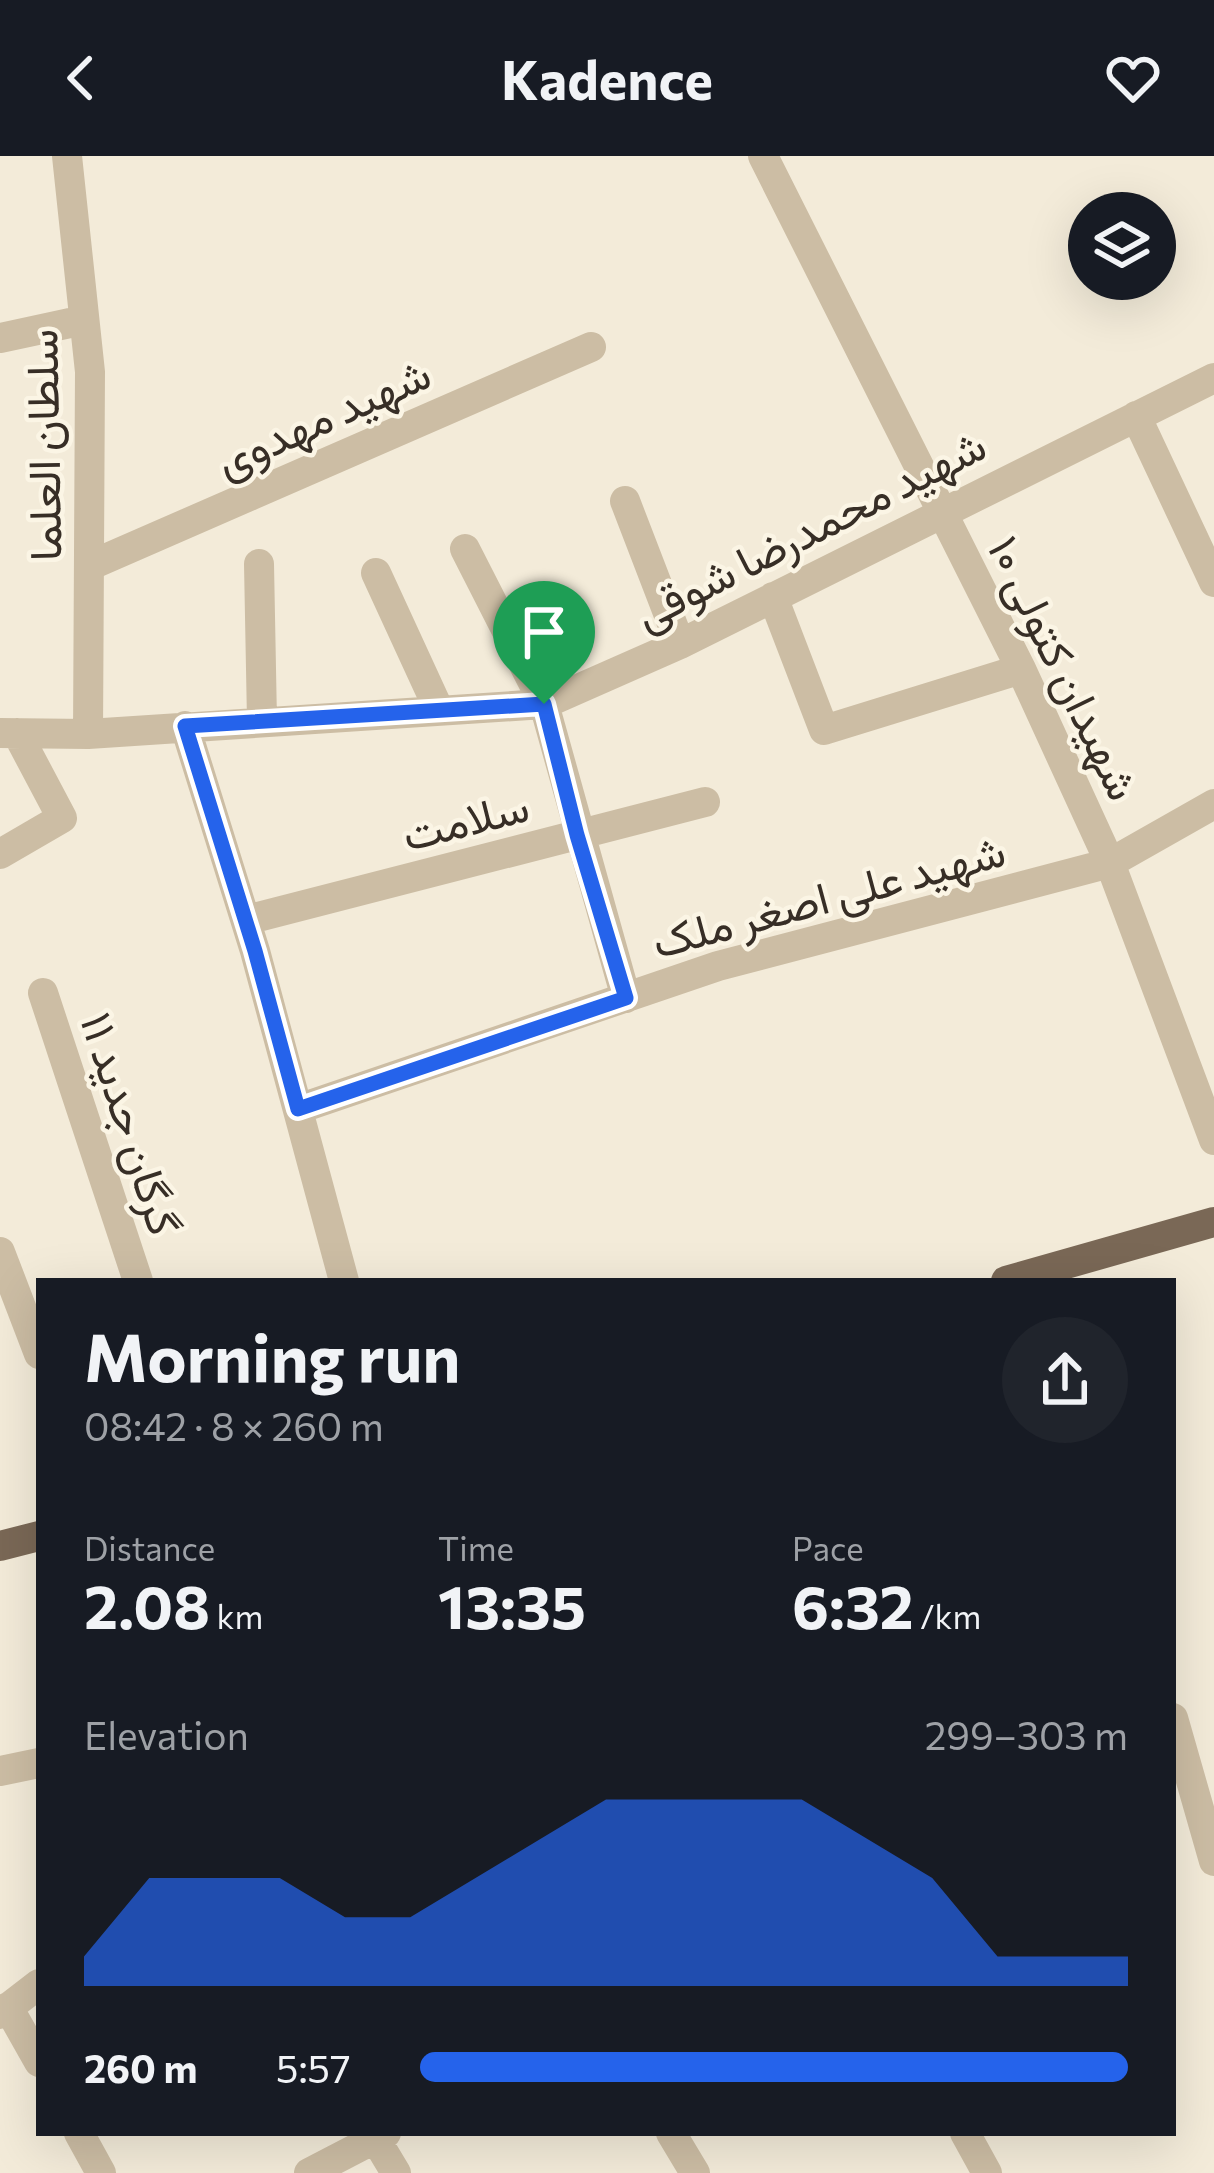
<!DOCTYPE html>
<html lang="en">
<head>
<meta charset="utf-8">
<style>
	:root { --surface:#171b24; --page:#20242c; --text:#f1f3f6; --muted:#9ea1a6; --accent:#2563eb }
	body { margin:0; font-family:Commissioner,Vazirmatn,sans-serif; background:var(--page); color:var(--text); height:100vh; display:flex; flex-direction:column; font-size:45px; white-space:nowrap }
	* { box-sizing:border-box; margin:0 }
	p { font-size:39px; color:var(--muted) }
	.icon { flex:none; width:66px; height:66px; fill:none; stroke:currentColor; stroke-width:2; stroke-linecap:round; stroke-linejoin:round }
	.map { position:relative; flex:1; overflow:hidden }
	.side { position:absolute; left:36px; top:1122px; width:1140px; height:858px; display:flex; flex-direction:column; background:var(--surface); border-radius:0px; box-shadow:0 12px 48px #0002 }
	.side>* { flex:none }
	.controls { position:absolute; left:1068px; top:36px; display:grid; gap:24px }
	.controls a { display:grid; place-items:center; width:108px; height:108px; border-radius:50%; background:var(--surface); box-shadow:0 12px 48px #0002; font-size:60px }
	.pin { position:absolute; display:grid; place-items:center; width:102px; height:102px; color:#fff; margin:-123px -51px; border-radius:50% 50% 50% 0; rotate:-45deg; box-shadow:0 0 12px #0007 }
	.pin .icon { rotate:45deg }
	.round { display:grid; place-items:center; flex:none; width:126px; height:126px; border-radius:63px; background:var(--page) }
	.overview { display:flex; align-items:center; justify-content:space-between; height:204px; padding:0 48px }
	h1 { font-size:66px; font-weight:700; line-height:90px }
	.metrics { display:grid; grid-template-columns:repeat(3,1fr); gap:18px; height:204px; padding:12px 48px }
	.metrics div { display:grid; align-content:center }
	.metrics b { font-size:60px; font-weight:700 }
	.metrics small { font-size:33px; font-weight:400 }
	.metrics p { font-size:33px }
	.chart { height:336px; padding:24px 48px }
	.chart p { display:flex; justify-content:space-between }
	.chart svg { width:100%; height:216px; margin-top:12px; fill:var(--accent); opacity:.7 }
	ul { padding:0 48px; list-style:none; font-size:39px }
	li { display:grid; grid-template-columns:192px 144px 1fr; align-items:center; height:90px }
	li i { height:30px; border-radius:15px; background:var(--accent) }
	header { display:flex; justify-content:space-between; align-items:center; height:156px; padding:0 48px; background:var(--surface); font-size:54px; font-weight:700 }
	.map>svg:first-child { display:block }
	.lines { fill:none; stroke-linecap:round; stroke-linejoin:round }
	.minor { stroke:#ccbda4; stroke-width:30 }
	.major { stroke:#7a6856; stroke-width:30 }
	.route-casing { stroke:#fff; stroke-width:24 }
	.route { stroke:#2563eb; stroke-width:15 }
	.labels { text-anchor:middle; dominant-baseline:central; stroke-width:9; stroke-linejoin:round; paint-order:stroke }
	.street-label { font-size:45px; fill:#372e26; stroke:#fbf5e5 }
</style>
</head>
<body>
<header><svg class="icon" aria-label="back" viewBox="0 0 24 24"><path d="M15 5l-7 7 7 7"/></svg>Kadence<svg class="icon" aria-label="heart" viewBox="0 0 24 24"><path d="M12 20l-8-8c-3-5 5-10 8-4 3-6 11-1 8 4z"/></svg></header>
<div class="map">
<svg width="1214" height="2017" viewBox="0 0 1214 2017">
	<rect width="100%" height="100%" fill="#f3ebd9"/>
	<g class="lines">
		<path class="minor" d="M 67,0 L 90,216 L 88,578
			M 763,0 L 1021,513 L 1110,707 L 1214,984
			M 0,182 L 84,164
			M 1136,260 L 1214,426
			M 625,345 L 680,488
			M 465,393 L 544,548 L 626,842
			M 259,408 L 262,565
			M 89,410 L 591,191
			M 376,417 L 439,554
			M 773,441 L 824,574 L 1021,513
			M 185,570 L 255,795 L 344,1125
			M 0,577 L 88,578 L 544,548 L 680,488 L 1214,222
			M 0,698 L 62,662 L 17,577
			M 246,764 L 705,646
			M 43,837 L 138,1125
			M 298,953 L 718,810 L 1110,707 L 1214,648
			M 0,1096 L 39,1198
			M 1173,1562 L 1214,1705
			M 0,1615 L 39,1607
			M 8,1851 L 39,1906
			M 0,1858 L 39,1828
			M 79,1977 L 101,2017
			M 372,1977 L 396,2017
			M 671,1977 L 695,2017
			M 965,1977 L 987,2017
			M 309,2017 L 386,1977"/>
		<path class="major" d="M 1006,1125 L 1214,1066
			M 0,1390 L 39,1380"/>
	</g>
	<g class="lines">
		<g class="route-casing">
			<path id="route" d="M 544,548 L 577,679 L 626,842 L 298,953 L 255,795 L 185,570 Z"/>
		</g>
		<use href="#route" class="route"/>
	</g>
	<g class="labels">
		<g class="street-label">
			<text transform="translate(322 259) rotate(-24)">شهید مهدوی</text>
			<text transform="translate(41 289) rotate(-91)">سلطان العلما</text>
			<text transform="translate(809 371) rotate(-27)">شهید محمدرضا شوقی</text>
			<text transform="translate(1066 511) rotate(64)">۱۰ شهیدان کتولی</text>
			<text transform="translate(465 662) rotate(-14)">سلامت</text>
			<text transform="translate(828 738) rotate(-15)">شهید علی اصغر ملک</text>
			<text transform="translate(133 967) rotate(72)">گرگان جدید ۱۱</text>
		</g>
	</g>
</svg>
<div class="controls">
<a><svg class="icon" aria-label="layers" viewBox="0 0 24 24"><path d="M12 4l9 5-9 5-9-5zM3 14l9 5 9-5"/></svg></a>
</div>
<div class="pin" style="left:544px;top:548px;background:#1e9e55"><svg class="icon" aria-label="arrive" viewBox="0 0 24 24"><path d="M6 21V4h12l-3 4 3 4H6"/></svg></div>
<section class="side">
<div class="overview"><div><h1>Morning run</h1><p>08:42 · 8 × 260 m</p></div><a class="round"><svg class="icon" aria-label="share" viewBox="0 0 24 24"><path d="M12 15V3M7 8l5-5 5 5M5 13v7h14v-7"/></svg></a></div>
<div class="metrics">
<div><p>Distance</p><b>2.08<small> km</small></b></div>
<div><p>Time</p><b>13:35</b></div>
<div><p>Pace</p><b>6:32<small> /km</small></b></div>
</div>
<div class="chart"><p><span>Elevation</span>299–303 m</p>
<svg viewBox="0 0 160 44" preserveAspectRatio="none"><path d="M0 44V38L10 22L20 22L30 22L40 30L50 30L60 22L70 14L80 6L90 6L100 6L110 6L120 14L130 22L140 38L150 38L160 38V44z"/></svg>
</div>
<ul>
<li><b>260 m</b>5:57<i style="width:100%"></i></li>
</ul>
</section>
</div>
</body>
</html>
